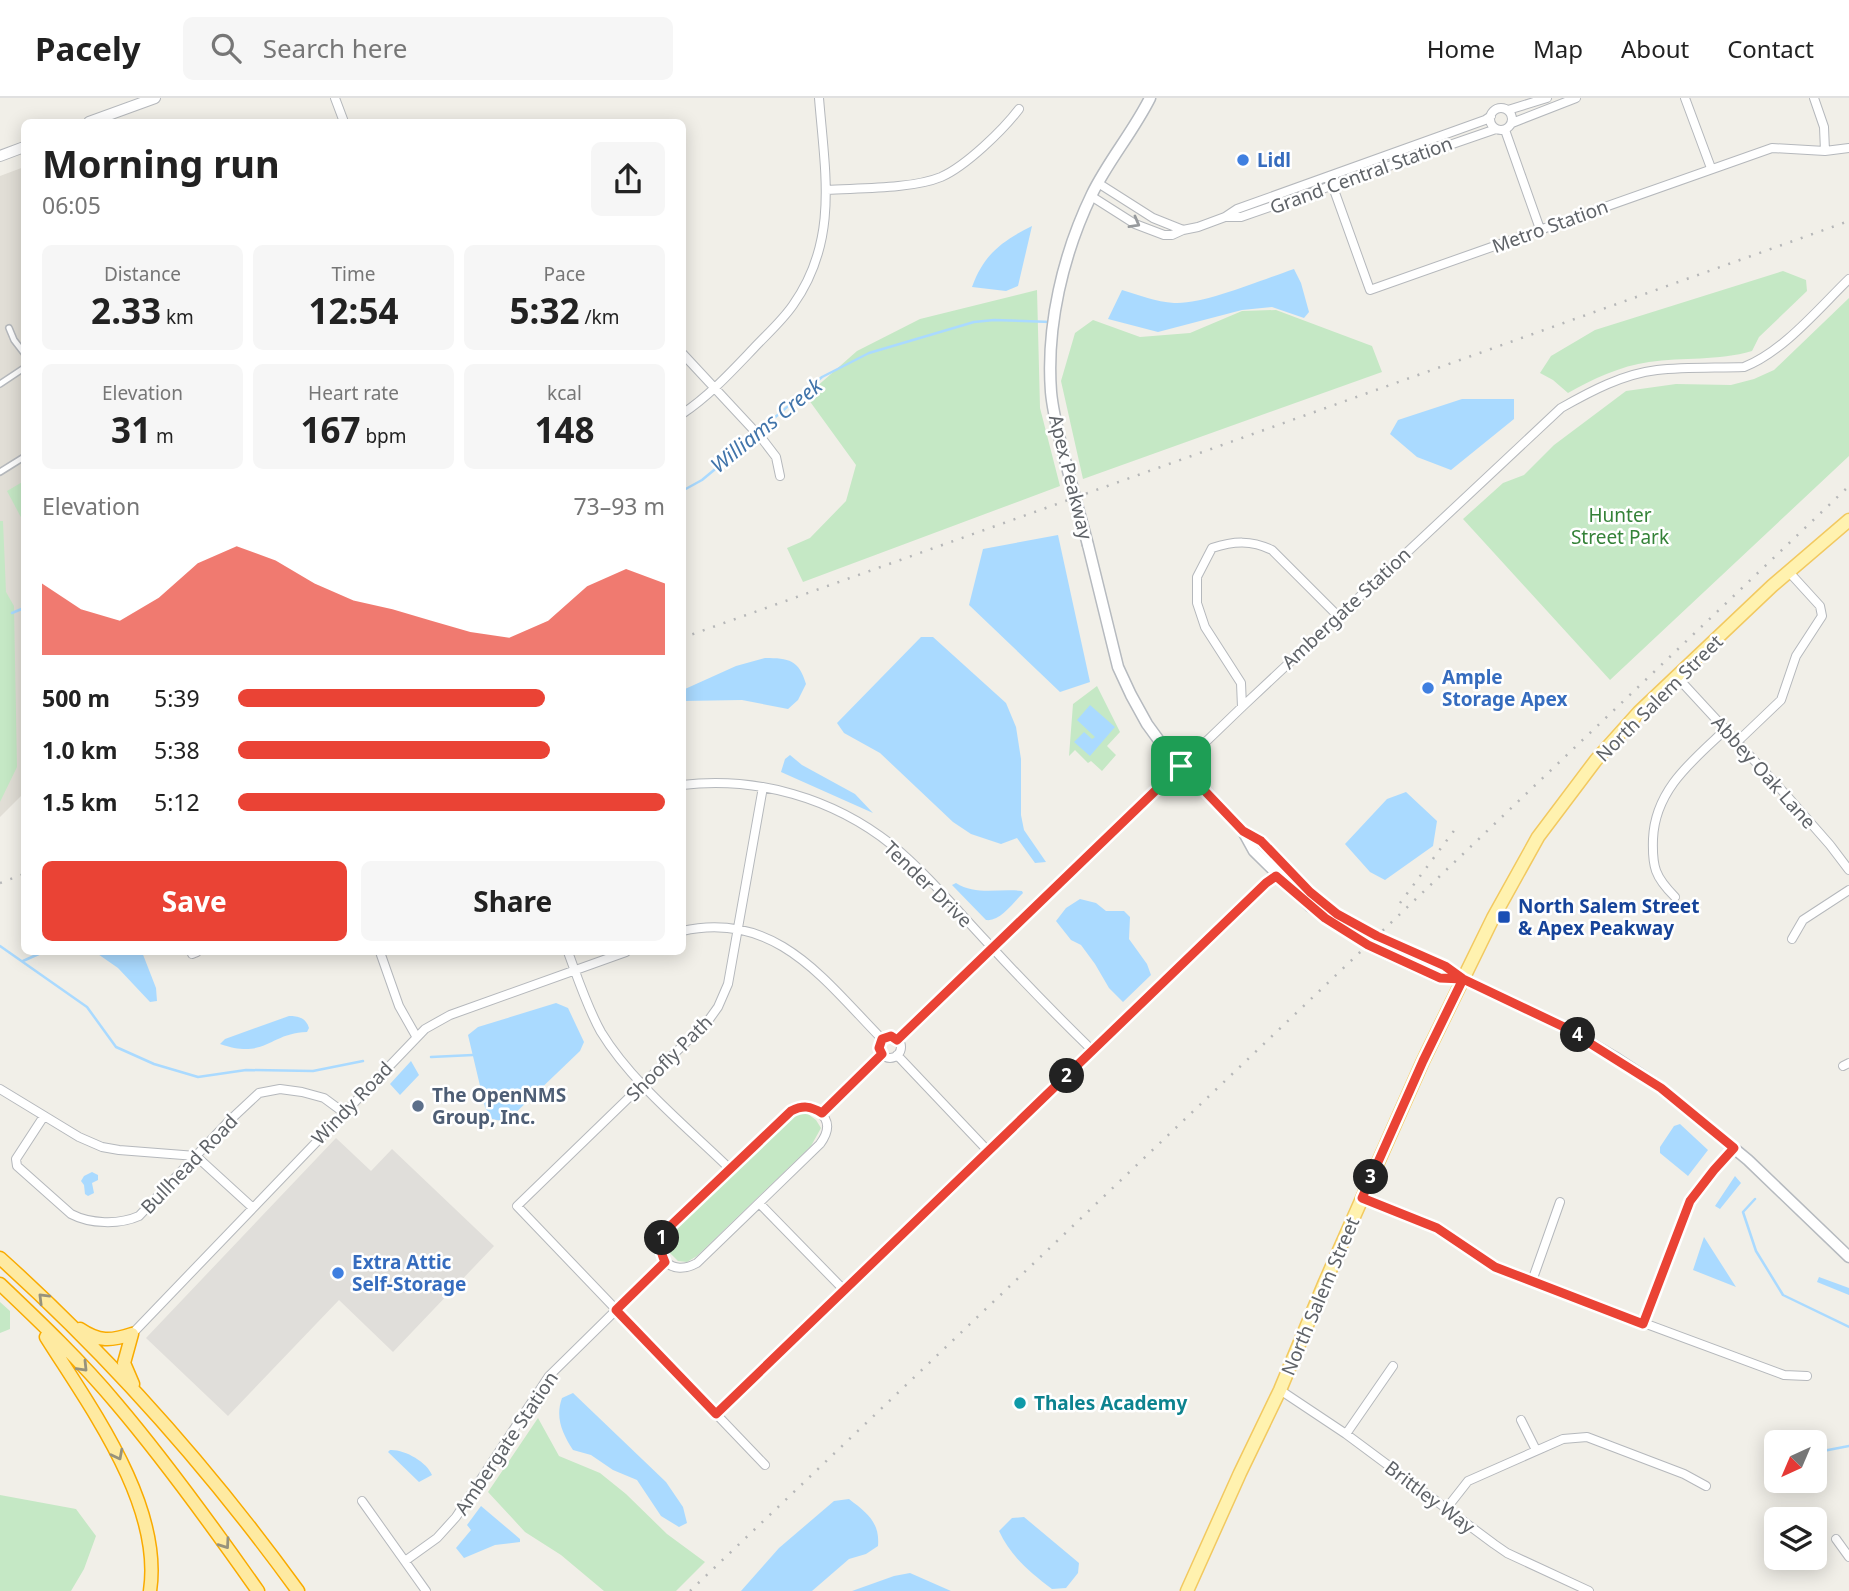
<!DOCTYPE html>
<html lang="en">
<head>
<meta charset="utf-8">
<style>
	:root { --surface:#fff; --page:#f6f6f6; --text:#222; --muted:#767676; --line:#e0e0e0; --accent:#ea4335 }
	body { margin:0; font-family:"Noto Sans",sans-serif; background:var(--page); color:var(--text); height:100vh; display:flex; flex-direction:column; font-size:26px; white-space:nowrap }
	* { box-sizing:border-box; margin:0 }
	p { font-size:23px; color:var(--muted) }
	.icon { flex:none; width:38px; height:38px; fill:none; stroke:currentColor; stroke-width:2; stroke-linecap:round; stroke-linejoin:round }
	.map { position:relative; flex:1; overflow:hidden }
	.drawer { position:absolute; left:21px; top:21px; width:665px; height:836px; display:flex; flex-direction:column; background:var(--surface); border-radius:10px; box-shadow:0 4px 18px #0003 }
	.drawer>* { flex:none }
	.needle { width:46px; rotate:224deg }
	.fabs { position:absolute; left:1764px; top:1332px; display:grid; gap:14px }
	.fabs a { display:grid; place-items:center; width:63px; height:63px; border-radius:10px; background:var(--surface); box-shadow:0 4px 18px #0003; font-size:35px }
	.pin { position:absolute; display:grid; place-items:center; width:60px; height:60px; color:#fff; margin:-30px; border-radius:14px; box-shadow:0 4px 10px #0006 }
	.km { position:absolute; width:35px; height:35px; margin:-18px; border-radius:50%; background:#222; color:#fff; font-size:19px; line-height:35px; text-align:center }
	.round { display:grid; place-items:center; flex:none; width:74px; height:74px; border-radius:10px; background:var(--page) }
	.headline { display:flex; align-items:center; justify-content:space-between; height:119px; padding:0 21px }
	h1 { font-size:38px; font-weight:700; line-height:52px }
	.metrics { display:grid; grid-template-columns:repeat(3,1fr); gap:10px; height:119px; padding:7px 21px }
	.metrics div { display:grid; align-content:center; border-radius:10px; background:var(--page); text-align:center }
	.metrics b { font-size:35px; font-weight:700 }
	.metrics small { font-size:19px; font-weight:400 }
	.metrics p { font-size:19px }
	.chart { height:196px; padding:14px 21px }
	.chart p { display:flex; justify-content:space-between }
	.chart svg { width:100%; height:126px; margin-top:7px; fill:var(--accent); opacity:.7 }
	.action { display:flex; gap:14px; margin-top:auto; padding:14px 21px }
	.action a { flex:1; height:80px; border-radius:10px; background:var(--accent); color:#fff; font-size:28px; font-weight:700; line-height:80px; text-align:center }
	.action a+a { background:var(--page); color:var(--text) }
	ul { padding:0 21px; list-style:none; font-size:23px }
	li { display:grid; grid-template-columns:112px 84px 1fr; align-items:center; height:52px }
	li i { height:18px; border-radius:9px; background:var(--accent) }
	header { display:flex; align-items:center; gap:42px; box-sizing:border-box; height:98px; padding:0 35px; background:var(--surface); border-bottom:2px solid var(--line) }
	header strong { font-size:33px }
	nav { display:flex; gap:38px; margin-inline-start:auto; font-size:24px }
	.search { width:490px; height:63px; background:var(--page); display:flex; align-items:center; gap:18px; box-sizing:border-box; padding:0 24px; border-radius:10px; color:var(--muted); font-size:26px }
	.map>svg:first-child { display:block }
	.industrial { fill:#e0deda }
	.education { fill:#e1ded6 }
	.green { fill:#c5e8c5 }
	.water { fill:#aadaff }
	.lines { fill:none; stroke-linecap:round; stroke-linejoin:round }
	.stream { stroke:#aadaff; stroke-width:2.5 }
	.pedestrian-casing { stroke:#b5b8bc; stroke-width:8 }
	.minor-casing { stroke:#b5b8bc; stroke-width:10 }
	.tertiary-casing { stroke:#b5b8bc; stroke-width:12 }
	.secondary-casing { stroke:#b6babf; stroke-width:13 }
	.primary-casing { stroke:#f2c960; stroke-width:15 }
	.trunk-casing { stroke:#f9ab00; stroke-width:15 }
	.pedestrian { stroke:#fff; stroke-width:5 }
	.minor { stroke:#fff; stroke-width:8 }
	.tertiary { stroke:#fff; stroke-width:10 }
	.secondary { stroke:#fff; stroke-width:10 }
	.primary { stroke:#fff2af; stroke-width:12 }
	.trunk { stroke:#feeaa1; stroke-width:12 }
	.rail { stroke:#b6b7b8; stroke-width:2.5; stroke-dasharray:2 9; stroke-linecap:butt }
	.secondary-bridge-casing { stroke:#b6babf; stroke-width:13; stroke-linecap:butt }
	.secondary-bridge { stroke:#fff; stroke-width:10 }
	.oneway { stroke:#979a9d }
	.oneway2 { stroke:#97927c }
	.route-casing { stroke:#fff; stroke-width:14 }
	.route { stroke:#ea4335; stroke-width:9 }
	.shop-dot { fill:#3f7fe0; stroke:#fff; stroke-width:2.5 }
	.transit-dot { fill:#1a4fb4; stroke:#fff; stroke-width:2.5 }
	.service-dot { fill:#5c6f8a; stroke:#fff; stroke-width:2.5 }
	.culture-dot { fill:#0f9aa8; stroke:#fff; stroke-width:2.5 }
	.labels { text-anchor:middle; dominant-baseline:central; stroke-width:5; stroke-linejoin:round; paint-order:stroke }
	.shop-label { font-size:19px; font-weight:bold; fill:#366cbe; stroke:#fff; text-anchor:start }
	.street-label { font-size:19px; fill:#5f6368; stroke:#fff }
	.park-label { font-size:19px; fill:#348238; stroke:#fff }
	.transit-label { font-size:19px; font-weight:bold; fill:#164399; stroke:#fff; text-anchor:start }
	.service-label { font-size:19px; font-weight:bold; fill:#4e5e75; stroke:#fff; text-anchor:start }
	.culture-label { font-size:19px; font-weight:bold; fill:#0d838f; stroke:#fff; text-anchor:start }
	.water-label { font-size:21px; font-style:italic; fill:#4174aa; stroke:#fff }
</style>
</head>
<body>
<header>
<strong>Pacely</strong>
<div class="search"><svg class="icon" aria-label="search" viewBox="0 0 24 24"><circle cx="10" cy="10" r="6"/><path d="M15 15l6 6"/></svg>Search here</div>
<nav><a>Home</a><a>Map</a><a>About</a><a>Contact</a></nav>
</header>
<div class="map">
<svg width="1849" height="1493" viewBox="0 0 1849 1493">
	<rect width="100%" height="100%" fill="#f1efe8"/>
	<path class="industrial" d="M 336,1040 L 371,1073 L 392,1051 L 494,1148 L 393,1254 L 339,1202 L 228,1318 L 146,1240 Z"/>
	<path class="education" d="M 24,69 L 24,695 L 0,719 L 0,78 Z"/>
	<path class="green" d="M 1783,173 L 1806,182 L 1807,193 L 1759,239 L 1752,253 C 1718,263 1683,259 1649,264 C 1620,268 1593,281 1568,295 L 1553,282 L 1540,275 L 1551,258 L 1595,232 Z
		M 1037,192 L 1040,310 L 1060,388 L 803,484 L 787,450 L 810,440 L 846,403 L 856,367 L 806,298 L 857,253 L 920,221 Z
		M 1849,200 L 1849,358 L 1610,582 L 1463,421 L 1503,385 L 1524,377 L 1554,347 L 1626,293 L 1676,286 L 1731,287 L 1754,281 L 1774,272 Z
		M 1276,212 L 1372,248 L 1382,274 L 1083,381 L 1061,283 L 1075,235 L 1093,222 L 1140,239 L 1190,235 L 1242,213 Z
		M 24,383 L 24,425 L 7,393 Z
		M 0,423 L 3,423 L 6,494 L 14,508 L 17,669 L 0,704 Z
		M 1097,588 L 1120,634 L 1107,648 L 1116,657 L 1102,673 L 1091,663 L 1088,665 L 1075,652 L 1069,658 L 1073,606 Z
		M 804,1013 L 816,1022 L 821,1030 L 811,1048 L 697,1158 L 687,1164 L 678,1163 L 669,1154 L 666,1145 L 669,1138 L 791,1019 L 798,1014 Z
		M 0,1204 L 10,1213 L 10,1231 L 0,1235 Z
		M 538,1320 L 559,1358 L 600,1375 L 626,1396 L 667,1436 L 705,1464 L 676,1493 L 604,1493 L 561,1457 L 525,1434 L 488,1394 Z
		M 0,1397 L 76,1411 L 96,1438 L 84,1471 L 71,1493 L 0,1493 Z"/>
	<path class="water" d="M 1032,128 L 1018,188 L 1006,193 L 972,189 C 984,156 1002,143 1032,128 Z
		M 1294,171 L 1301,185 L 1309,214 L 1304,220 L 1272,209 L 1242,212 L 1158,234 L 1108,221 L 1122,192 C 1139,197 1156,204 1174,205 C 1203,207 1264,181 1294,171 Z
		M 1462,301 L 1514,301 L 1514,321 L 1451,372 L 1417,359 L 1390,336 L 1398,322 Z
		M 1058,437 L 1090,584 L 1060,594 L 969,507 L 983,451 Z
		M 921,539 L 933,539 L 1006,605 L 1016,629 L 1021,661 L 1021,717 L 1024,732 L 1046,764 L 1035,765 L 1017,740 L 1001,746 L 971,736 L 953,724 L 880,655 L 844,635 L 837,625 Z
		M 765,560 C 789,560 799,562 806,586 L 798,602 L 788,611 L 742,602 L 683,603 L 683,593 L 685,591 L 736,568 Z
		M 1090,607 L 1115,629 L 1090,658 L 1074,644 L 1084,634 L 1092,641 L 1095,639 L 1077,622 Z
		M 790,657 L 802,667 L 855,696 L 873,715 L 781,674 L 785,661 Z
		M 1406,694 L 1437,723 L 1433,748 L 1385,782 L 1370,774 L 1345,746 L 1387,701 Z
		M 956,785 C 976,798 1000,790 1022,793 L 1023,795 C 1013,805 1000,824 986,822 L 952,787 Z
		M 1080,801 L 1096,805 L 1106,813 L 1124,813 L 1130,819 L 1129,841 L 1147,866 L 1151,877 L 1123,904 L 1109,890 L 1095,866 L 1081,847 L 1071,842 L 1056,823 L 1066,810 Z
		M 95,854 L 142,854 L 156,890 L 157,903 L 150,904 L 118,870 Z
		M 556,905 L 568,910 L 584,944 L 580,953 L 506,1024 L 492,1021 L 485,1009 L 468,937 L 478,929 Z
		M 289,918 C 299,918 306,920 309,930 L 307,934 C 269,935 266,962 220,946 L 225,941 Z
		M 411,963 L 419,977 L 400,997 L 390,986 Z
		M 1680,1026 L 1708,1052 L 1688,1078 L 1660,1055 L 1660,1049 L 1674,1028 Z
		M 92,1074 L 98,1077 L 98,1082 L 92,1085 L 94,1095 L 88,1098 L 85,1096 L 84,1087 L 81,1083 L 84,1078 Z
		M 1735,1078 L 1741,1085 L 1720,1111 L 1715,1108 Z
		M 1704,1139 L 1736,1189 L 1693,1172 Z
		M 1819,1179 L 1849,1190 L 1849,1197 L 1817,1184 Z
		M 573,1295 L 666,1384 L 683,1409 L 687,1425 L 679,1429 L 661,1418 L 637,1382 L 613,1372 L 591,1357 L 573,1352 C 562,1335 555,1319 562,1300 Z
		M 390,1352 C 404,1351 427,1364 432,1377 L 419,1384 L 388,1354 Z
		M 849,1401 C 867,1415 880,1424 878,1448 L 866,1456 L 849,1461 L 812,1493 L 741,1493 L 779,1450 L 834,1403 Z
		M 481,1408 L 520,1441 L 520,1444 L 495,1447 L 464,1460 L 456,1450 L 471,1432 L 467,1427 Z
		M 1024,1419 L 1079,1465 L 1078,1475 L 1066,1490 L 1052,1491 C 1030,1474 1011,1459 999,1433 L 1012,1420 Z
		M 910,1475 L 951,1493 L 852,1493 L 894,1478 Z"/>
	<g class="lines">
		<path class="stream" d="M 759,333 L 822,279 L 869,255 L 974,224 L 994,222 L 1051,224
			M 682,393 L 702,382 L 755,338
			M 12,515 L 24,510
			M 0,848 L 87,909 L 116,949 L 154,966 L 198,979 L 246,972 L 313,973 L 363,963
			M 23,863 L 43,854
			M 431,959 L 473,957
			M 1755,1101 L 1743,1114 L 1756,1153 L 1783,1197 L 1849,1229
			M 1823,1353 L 1849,1348"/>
		<g class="pedestrian-casing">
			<path id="pedestrian" d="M 9,230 L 14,242 L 24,255
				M 0,286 L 24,270
				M 0,374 L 24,359"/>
		</g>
		<g class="minor-casing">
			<path id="minor" d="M 335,0 L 344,24
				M 1685,0 L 1711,70
				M 1814,0 L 1824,29 L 1825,53
				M1490 21a11 11 0 1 1 22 0a11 11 0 1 1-22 0Z
				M 1508,12 L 1547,0
				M 1512,25 L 1576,0
				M 1505,32 L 1540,131
				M 1329,78 L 1370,192 L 1772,50 L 1825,53 L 1849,50
				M 1098,85 L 1153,120 L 1183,132
				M 827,92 C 859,90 912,91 941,79 C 966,68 1003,32 1019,11
				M 1091,98 L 1135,126 L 1164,137 L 1172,137 L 1183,132 L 1198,129 L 1225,119 L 1237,111 L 1485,22 L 1491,18
				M 1225,119 L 1241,119 L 1496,31
				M 682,255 L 763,342 L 776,359 L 780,378
				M 682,316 C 709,298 731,274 753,251 C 766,237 782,223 793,207 C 839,142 825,75 819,0
				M 1677,579 L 1787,698 L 1830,747 L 1849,772
				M 1242,609 L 1241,585 L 1205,529 L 1197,505 L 1197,479 L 1212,450 C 1234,443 1251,442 1272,452 L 1338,518
				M 1737,644 L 1781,602 L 1796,558 L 1822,518 L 1820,508 L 1789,474
				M 682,687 C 757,678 833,700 892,747 C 926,775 955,810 985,842 C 1020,880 1056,917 1093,953
				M 763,689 L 728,886 L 718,909 L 708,923 L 517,1108 L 765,1367
				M 1675,799 C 1655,779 1652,769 1653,741 C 1655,692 1692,663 1725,632
				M 682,833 C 776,812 824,882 882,941
				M 1792,841 L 1803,822 L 1849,792
				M 380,854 L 399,908 L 416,938
				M 568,854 C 578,881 587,909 601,934 C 632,985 687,1029 730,1071
				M 192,856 L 197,854
				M879 949a11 11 0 1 1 22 0a11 11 0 1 1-22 0Z
				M 897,941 L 1242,609 L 1561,310 C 1591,293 1623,276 1657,272 C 1685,269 1715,270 1744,269 C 1783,254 1819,210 1849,181
				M 897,957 L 989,1054
				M 1843,968 L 1849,965
				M 0,991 L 79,1039 L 102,1049 L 119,1052 L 196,1058 L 253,1110
				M 801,1008 C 825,1011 835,1026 820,1046 L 697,1165 C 672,1179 652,1160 664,1134 L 791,1013 Z
				M 822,1015 L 882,956
				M 44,1018 L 16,1061 L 17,1068 L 71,1116 C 90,1126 119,1127 139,1118 L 229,1023 L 259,995 L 280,991 L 302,994 L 324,1000 L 343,1014
				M 1362,1100 L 1437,1130 L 1484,1163 L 1509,1175 L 1784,1277 L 1807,1278
				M 759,1105 L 845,1193
				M 1532,1183 L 1560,1104
				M 1643,1226 L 1690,1103 L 1714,1072 L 1734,1050
				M 132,1236 L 425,931 L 450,917 L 626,854
				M 1280,1292 L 1346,1336 L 1494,1446 L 1507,1455 L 1589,1493
				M 716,1316 L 1264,786 L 1276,778
				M 1521,1322 L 1536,1352
				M 1346,1336 L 1393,1268
				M 362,1403 L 426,1493
				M 1446,1411 L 1468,1383 L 1563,1341 L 1587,1339 L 1684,1376 L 1706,1388
				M 1836,1441 L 1849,1459
				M 405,1463 L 437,1440 L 456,1419 L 549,1278 L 665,1164"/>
		</g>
		<g class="tertiary-casing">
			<path id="tertiary" d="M 89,24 L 155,0
				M 0,58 L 24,49"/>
		</g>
		<g class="secondary-casing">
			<path id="secondary" d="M 1064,358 C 1059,337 1053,316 1051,294 C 1046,228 1063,156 1092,96 C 1108,63 1133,34 1150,0
				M 1088,447 L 1118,569 L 1131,597 L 1147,626 L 1163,648 L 1243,733 L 1254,753 L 1310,808 L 1368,847 L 1440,880 L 1463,881
				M 1243,733 L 1261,743 L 1310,794 L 1337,816 L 1377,838 L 1445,868 L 1463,881 L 1558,926 L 1614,959 L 1661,990 L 1748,1062 L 1849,1159"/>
		</g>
		<g class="primary-casing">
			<path id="primary" d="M 1187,1493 L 1240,1375 L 1280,1292 L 1325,1184 L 1423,963 L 1493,820 L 1538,739 L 1596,662 L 1639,614 L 1772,488 L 1849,422"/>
		</g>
		<g class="trunk-casing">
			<path id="trunk" d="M 0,1160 C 110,1259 211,1373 298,1493
				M 0,1186 C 40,1224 81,1263 116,1305 C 167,1365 213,1429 258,1493
				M 80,1231 C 99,1244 111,1243 132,1236
				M 132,1236 L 124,1265 L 133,1286
				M 46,1239 C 90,1309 163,1407 150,1493"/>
		</g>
		<use href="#pedestrian" class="pedestrian"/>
		<use href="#minor" class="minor"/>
		<use href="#tertiary" class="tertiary"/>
		<use href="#secondary" class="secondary"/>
		<use href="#primary" class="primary"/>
		<use href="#trunk" class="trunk"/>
		<path class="rail" d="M 682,540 L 1849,123
			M 0,785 L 24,776
			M 1400,805 L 1459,726
			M 690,1493 L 1849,388"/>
		<g class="secondary-bridge-casing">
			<path id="secondary-bridge" d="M 1064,358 L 1088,447"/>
		</g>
		<use href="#secondary-bridge" class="secondary-bridge"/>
	</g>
	<defs><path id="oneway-chevron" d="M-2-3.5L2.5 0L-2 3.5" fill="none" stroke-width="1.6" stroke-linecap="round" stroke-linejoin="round" transform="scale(1.75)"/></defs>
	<use class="oneway" href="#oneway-chevron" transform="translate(1135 125) rotate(29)"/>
	<g class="oneway2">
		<use href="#oneway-chevron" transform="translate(43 1200) rotate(-135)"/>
		<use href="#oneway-chevron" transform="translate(83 1269) rotate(46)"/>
		<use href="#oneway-chevron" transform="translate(118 1357) rotate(63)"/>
		<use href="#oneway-chevron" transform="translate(225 1446) rotate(55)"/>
	</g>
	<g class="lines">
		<g class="route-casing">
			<path id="route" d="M 1181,668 L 897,942 L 891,938 L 882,941 L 879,950 L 882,956 L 822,1015 C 810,1008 803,1007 791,1013 L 664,1134 C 659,1146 660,1153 665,1164 L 616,1212 L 716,1316 L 1266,785 L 1276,778 L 1325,820 L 1368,847 L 1440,880 L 1463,881 L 1423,963 L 1362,1100 L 1437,1130 L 1495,1169 L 1643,1226 L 1690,1103 L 1714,1072 L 1734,1050 L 1661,990 L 1564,929 L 1463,881 L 1445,868 L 1377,838 L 1337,816 L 1310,794 L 1261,743 L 1243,733 L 1181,668"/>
		</g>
		<use href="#route" class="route"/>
	</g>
	<g class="shop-dot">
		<circle cx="1243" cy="62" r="7"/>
		<circle cx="1428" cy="590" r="7"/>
		<circle cx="338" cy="1175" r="7"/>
	</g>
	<rect class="transit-dot" x="1497" y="812" width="14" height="14" rx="3.5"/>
	<circle class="service-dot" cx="418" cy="1008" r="7"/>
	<circle class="culture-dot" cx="1020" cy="1305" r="7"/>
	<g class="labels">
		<g class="shop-label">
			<text x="1257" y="62">Lidl</text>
			<text x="1442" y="579">Ample<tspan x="1442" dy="22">Storage Apex</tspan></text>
			<text x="352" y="1164">Extra Attic<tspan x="352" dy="22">Self-Storage</tspan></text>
		</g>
		<g class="street-label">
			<text transform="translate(1361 77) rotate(-20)">Grand Central Station</text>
			<text transform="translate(1550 128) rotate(-20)">Metro Station</text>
			<text transform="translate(1071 379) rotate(76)">Apex Peakway</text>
			<text transform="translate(1346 510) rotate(-43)">Ambergate Station</text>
			<text transform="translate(1659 600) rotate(-45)">North Salem Street</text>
			<text transform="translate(1764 674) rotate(48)">Abbey Oak Lane</text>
			<text transform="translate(928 786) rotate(44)">Tender Drive</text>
			<text transform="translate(669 960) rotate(-45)">Shoofly Path</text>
			<text transform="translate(352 1005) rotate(-46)">Windy Road</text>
			<text transform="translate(189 1066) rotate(-46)">Bullhead Road</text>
			<text transform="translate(1320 1198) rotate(-67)">North Salem Street</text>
			<text transform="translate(506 1345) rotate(-56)">Ambergate Station</text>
			<text transform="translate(1430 1399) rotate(37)">Brittley Way</text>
		</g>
		<g class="park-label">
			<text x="1620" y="417">Hunter<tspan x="1620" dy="22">Street Park</tspan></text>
		</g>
		<g class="transit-label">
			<text x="1518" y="808">North Salem Street<tspan x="1518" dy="22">&amp; Apex Peakway</tspan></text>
		</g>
		<g class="service-label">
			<text x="432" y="997">The OpenNMS<tspan x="432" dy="22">Group, Inc.</tspan></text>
		</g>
		<g class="culture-label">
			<text x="1034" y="1305">Thales Academy</text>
		</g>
		<g class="water-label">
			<text transform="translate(766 327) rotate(-39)">Williams Creek</text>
		</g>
	</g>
</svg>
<div class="fabs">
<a><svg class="needle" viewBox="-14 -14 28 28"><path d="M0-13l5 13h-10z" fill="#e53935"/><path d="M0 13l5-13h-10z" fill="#767676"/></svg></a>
<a><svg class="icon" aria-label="layers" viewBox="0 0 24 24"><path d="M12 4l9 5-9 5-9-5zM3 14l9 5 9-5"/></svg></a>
</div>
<div class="pin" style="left:1181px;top:668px;background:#1e9e55"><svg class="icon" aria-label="arrive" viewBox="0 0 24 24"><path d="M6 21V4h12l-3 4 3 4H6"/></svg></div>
<b class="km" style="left:662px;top:1140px">1</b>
<b class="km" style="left:1067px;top:978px">2</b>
<b class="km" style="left:1371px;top:1079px">3</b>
<b class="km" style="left:1578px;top:937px">4</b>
<section class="drawer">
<div class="headline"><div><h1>Morning run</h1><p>06:05</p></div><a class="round"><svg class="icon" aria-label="share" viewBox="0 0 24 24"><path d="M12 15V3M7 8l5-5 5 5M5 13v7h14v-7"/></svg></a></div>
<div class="metrics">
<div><p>Distance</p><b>2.33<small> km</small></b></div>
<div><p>Time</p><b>12:54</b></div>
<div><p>Pace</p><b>5:32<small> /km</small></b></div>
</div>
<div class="metrics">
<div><p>Elevation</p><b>31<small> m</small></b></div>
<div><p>Heart rate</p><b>167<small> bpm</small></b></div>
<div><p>kcal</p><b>148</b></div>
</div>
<div class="chart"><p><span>Elevation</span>73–93 m</p>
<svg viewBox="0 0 160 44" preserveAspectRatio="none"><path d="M0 44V19L10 28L20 32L30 24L40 12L50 6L60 11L70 19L80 25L90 28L100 32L110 36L120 38L130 32L140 20L150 14L160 19V44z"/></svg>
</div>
<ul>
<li><b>500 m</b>5:39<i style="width:72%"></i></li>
<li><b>1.0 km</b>5:38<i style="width:73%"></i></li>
<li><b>1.5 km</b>5:12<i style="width:100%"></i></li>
</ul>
<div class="action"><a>Save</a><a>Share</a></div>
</section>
</div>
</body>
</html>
